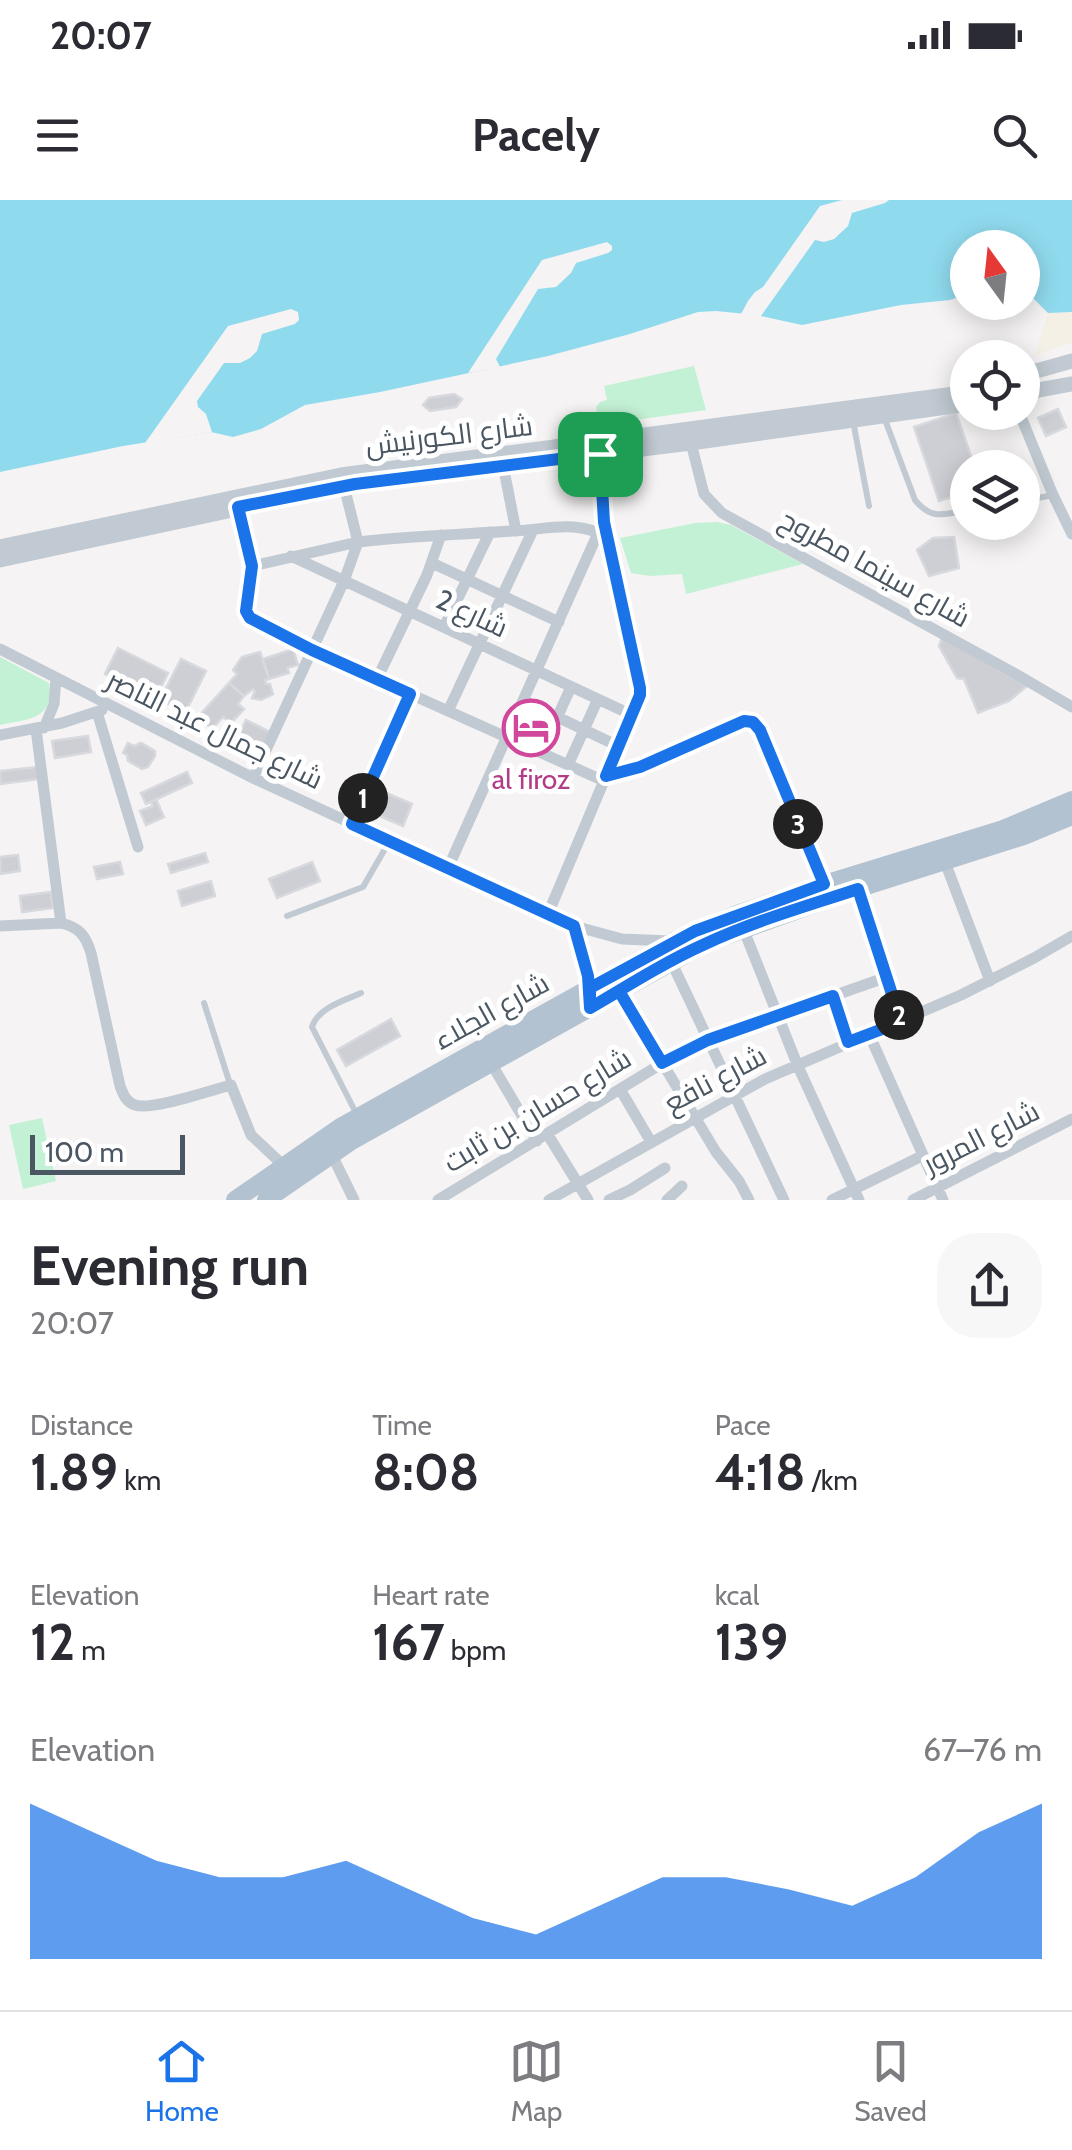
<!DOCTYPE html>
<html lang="en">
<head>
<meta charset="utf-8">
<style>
	:root { --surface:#fff; --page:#f7f7f7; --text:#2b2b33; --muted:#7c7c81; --line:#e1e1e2; --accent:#1a73e8 }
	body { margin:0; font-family:Cabin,Cairo,sans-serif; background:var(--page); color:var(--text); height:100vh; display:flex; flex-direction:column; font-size:38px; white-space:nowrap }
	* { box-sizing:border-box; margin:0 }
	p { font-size:32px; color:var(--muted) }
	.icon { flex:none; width:55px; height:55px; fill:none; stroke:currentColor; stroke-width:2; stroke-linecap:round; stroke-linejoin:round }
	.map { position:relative; height:1000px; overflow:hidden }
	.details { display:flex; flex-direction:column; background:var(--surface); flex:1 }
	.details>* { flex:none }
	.needle { width:65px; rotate:345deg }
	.controls { position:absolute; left:950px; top:30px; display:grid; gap:20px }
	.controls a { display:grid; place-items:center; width:90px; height:90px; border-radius:50%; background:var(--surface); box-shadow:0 5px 25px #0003; font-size:50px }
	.scale { position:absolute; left:30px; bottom:25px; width:155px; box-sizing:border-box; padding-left:10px; border:5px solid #4a5661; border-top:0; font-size:28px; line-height:35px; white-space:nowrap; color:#4a5661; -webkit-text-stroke:8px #fff; paint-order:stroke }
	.pin { position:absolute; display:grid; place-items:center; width:85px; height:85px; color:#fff; margin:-42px; border-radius:20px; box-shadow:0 5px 15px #0006 }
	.km { position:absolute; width:50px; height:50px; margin:-25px; border-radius:50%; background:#222; color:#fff; font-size:28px; line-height:50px; text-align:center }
	.round { display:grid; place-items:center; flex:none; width:105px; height:105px; border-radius:40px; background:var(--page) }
	.headline { display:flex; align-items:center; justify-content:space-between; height:170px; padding:0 30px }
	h1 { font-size:55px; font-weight:700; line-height:75px }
	.stats { display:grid; grid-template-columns:repeat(3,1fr); gap:15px; height:170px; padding:10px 30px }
	.stats div { display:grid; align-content:center }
	.stats b { font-size:50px; font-weight:700 }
	.stats small { font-size:28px; font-weight:400 }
	.stats p { font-size:28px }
	.chart { height:280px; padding:20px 30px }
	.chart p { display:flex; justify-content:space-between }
	.chart svg { width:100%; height:180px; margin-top:10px; fill:var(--accent); opacity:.7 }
	.status { display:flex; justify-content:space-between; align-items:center; height:70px; padding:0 50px; background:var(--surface); direction:ltr }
	.status svg { height:28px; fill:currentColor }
	header { display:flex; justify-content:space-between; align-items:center; height:130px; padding:0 30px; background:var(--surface); font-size:45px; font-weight:700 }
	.dock { display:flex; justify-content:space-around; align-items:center; height:140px; border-top:2px solid var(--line); background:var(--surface); font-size:28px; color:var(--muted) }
	.dock a { display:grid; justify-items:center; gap:5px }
	.dock .on { color:var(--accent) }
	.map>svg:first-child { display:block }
	.green { fill:#c3f1d5 }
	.sand { fill:#f5f0e5 }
	.water { fill:#90daee }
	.pier { fill:#f5f3f3 }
	.building { fill:#cdcfd5; stroke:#d7d9de; stroke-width:2.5 }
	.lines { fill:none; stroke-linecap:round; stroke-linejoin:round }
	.service { stroke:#c1cad2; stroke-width:6 }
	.minor { stroke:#c1cad2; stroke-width:11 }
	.tertiary { stroke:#c1cad2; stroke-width:15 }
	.primary { stroke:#b3c2d1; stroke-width:18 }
	.route-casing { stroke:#fff; stroke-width:20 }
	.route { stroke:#1a73e8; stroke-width:12 }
	.labels { text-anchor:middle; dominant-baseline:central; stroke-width:10; stroke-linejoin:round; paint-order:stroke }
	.street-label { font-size:28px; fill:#4a5661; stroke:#fff }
	.hotel-label { font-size:28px; fill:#b23c85; stroke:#fff }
</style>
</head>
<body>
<div class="status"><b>20:07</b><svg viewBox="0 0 49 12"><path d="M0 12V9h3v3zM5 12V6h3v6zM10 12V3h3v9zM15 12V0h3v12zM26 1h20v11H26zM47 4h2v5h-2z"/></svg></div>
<header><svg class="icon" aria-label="menu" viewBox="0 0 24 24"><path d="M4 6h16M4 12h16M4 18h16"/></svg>Pacely<svg class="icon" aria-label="search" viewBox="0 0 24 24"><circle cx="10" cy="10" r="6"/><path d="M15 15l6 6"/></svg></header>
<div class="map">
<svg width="1072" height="1000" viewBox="0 0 1072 1000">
	<rect width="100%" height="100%" fill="#f5f3f3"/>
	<path class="green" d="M 694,166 L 706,210 L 599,225 L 596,207 L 600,202 L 607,200 L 604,186 Z
		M 717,322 L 731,325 L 803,364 L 686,394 L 682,374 L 650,376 L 631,373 L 620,338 L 695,323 Z
		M 0,457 L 49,483 C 55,520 28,519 0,525 Z
		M 42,918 L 56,981 L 23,989 L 9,925 Z"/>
	<path class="sand" d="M 1072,112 L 1072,143 L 1035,155 L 1048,113 Z"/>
	<path class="water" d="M 0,0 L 1072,0 L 1072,112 L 1048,113 L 1023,88 L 1022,48 L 968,48 L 967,94 L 950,100 L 901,105 L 802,125 L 756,115 L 716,111 L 698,112 L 630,134 L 548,156 L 380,192 L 305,205 L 261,229 L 233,237 L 211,232 L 123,246 L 0,272 Z"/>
	<path class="pier" d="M 842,0 L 889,0 L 885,3 L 852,13 L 848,26 L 834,39 L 824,42 L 815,40 L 761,116 L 741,114 L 748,101 L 755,92 L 763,87 L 820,6 Z
		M 607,42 L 612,46 L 612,50 L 608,53 L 576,63 L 571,73 L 556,87 L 538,89 L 496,159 L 500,167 L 468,173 L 542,60 Z
		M 291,109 L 298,112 L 299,120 L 295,124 L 262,134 L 257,151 L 250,158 L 240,163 L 224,163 L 197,201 L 198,207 L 206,214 L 212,232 L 145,243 L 228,126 Z"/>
	<path class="building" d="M 454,194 L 462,199 L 456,207 L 430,211 L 423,205 L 429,198 Z
		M 1058,209 L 1066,227 L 1046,236 L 1038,218 Z
		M 956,213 L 975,268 L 968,268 L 968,292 L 939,301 L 914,227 Z
		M 954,337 L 959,368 L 929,376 L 917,350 L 933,338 Z
		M 942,438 L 1027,486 L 1009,501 L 978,513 L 964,479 L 957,478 L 939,446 Z
		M 118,448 L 168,473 L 155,499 L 105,474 Z
		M 293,449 L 298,465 L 287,468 L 289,473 L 269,479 L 263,459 Z
		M 260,452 L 269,479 L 265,480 L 266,484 L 270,484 L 273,494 L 261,500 L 252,498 L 255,491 L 253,489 L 244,496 L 229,483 L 237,474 L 233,470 L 242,457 Z
		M 181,459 L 206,471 L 185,513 L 160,500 Z
		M 229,483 L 244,496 L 238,504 L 244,509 L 231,523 L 223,517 L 212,529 L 198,517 Z
		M 246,520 L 270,532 L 257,558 L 233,546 Z
		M 88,536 L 91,552 L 55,558 L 52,541 Z
		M 128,543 L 134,546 L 141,543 L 155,551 L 155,556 L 148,567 L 142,569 L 128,561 L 127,555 L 123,553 Z
		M 37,567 L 39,579 L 0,584 L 0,571 Z
		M 187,572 L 192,583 L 146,604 L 141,593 Z
		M 379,590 L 412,604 L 403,626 L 370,612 Z
		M 156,599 L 164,617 L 146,625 L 140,611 L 153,606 L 151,602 Z
		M 205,653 L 208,662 L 171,673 L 168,664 Z
		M 18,655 L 20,671 L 0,674 L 0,657 Z
		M 120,662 L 123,674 L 97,679 L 94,667 Z
		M 312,662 L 320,681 L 277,698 L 269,679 Z
		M 211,681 L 215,696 L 182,706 L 178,691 Z
		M 51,692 L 53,708 L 22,712 L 20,696 Z
		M 391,819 L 400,836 L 346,866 L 337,850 Z"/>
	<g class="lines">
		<path class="service" d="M 884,217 L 915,300 C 932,321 944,314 968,310
			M 853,221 L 869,306
			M 1022,301 L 1053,295
			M 287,716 L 363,687 L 389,642
			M 204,803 L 230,884
			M 356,913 L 312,827 C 318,808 343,801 361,793"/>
		<path class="minor" d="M 1019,212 L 1053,295 L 1072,334
			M 691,243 L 704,294 L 722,313 L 1014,473 L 1072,507
			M 503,265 L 516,331
			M 239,307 L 252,366 L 246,411 L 250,419 L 312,450 L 604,581
			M 291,356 L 632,515
			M 432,363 L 559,422
			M 252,366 L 358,342 L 377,340 C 422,336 467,334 512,331 C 543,330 569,321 599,333
			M 444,427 L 490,332
			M 0,449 L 253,578 L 574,726 L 622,739 L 670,741
			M 377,479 L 427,375 L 441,335
			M 524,501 L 618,546
			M 448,511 L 533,330
			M 97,512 L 138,647
			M 44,528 L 54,504 L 56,478
			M 36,529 L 61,723
			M 0,535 L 62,523 L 102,510
			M 541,553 L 571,487
			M 568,565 L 598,499
			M 606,576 L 640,567 L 744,521 L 753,522 L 760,530 L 824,684
			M 253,578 L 344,381 L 358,342 L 344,286
			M 352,623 L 410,494
			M 945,662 L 990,781
			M 448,668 L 603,322
			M 857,689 L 901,822
			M 548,714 L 640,495 L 640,479 L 603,322 L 600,253
			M 0,726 L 61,723 C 79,727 86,736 91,753 L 120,886 C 123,894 126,902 135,905 C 151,911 211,890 231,885 L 251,935 L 284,966
			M 574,726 L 586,763 L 590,794
			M 743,728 L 797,864 L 859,1000
			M 671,761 L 784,1000
			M 619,791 L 716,952 L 739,981 L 749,1000
			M 833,796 L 848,842
			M 869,834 L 943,1000
			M 491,863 L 537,941
			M 620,889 L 651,942
			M 548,935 L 588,1000
			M 330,951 L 354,1000
			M 438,1000 L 684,850 L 719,836 L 887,777
			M 549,1000 L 765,879 L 961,795 L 1034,758 L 1072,736
			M 609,1000 L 630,990 L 665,968
			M 667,1000 L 682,986
			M 832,1000 L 922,956
			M 913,1000 L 1072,919"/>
		<path class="tertiary" d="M 1022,175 L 1072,161
			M 1022,193 L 1072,184
			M 0,347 L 341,275 L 947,195 L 968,190
			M 0,360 L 344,286 L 691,243 L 968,204"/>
		<path class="primary" d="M 235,1000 L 342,926 L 674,741 L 737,714 L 824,684 L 1003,629 L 1072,600
			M 266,1000 L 350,942 L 706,743 L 857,689 L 1024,636 L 1072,616"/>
	</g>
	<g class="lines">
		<g class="route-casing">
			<path id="route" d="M 600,254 L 355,284 L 238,307 L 252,366 L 246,411 L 250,418 L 312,450 L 410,494 L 352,624 L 574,726 L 588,776 L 590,808 L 619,791 L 662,863 L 708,840 L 833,796 L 848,842 L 901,822 L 858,689 C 807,706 754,721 705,744 C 665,762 627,786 590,808 L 590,788 L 695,731 L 824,684 L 760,530 L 753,522 L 744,521 L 640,567 L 606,576 L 640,495 L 640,488 L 604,322 L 600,254"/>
		</g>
		<use href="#route" class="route"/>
	</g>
	<defs>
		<g id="hotel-ring" transform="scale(2.875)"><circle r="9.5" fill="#fff" stroke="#d1479c" stroke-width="1.5"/><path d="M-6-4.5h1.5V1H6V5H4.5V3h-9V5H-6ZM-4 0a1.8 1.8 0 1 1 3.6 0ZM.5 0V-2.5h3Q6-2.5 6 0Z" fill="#d1479c"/></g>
	</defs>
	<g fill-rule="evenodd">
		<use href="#hotel-ring" x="531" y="528"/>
	</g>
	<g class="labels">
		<g class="street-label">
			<text transform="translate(449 235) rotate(-7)">شارع الكورنيش</text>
			<text transform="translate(875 368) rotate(29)">شارع سينما مطروح</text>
			<text transform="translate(472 413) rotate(25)">شارع 2</text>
			<text transform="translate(215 529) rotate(26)">شارع جمال عبد الناصر</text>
			<text transform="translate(491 811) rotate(-29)">شارع الجلاء</text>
			<text transform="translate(715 879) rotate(-28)">شارع نافع</text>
			<text transform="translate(537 910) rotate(-31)">شارع حسان بن ثابت</text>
			<text transform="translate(981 937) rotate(-27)">شارع المرور</text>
		</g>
		<g class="hotel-label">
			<text x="531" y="579">al firoz</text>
		</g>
	</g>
</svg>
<div class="controls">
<a><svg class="needle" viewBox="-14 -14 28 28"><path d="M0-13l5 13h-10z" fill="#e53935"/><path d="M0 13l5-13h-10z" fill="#7c7c81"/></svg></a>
<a><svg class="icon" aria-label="locate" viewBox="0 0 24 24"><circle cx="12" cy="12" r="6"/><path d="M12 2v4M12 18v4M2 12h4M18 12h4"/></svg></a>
<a><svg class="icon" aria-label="layers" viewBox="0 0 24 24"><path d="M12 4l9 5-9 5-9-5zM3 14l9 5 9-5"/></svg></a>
</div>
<div class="scale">100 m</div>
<div class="pin" style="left:600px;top:254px;background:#1e9e55"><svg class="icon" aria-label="arrive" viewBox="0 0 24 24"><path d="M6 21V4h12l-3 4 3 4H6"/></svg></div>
<b class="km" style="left:363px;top:598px">1</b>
<b class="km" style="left:899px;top:815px">2</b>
<b class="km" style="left:798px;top:624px">3</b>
</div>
<section class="details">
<div class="headline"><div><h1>Evening run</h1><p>20:07</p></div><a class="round"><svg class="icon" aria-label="share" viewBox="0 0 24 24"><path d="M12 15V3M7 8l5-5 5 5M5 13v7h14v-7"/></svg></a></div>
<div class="stats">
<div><p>Distance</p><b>1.89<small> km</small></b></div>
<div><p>Time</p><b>8:08</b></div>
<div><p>Pace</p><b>4:18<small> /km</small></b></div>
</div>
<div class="stats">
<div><p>Elevation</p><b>12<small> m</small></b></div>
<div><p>Heart rate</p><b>167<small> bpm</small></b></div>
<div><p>kcal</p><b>139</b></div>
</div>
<div class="chart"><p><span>Elevation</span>67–76 m</p>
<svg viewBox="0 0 160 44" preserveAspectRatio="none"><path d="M0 44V6L10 13L20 20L30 24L40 24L50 20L60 27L70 34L80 38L90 31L100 24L110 24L120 27L130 31L140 24L150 13L160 6V44z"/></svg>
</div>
</section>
<nav class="dock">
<a class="on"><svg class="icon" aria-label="home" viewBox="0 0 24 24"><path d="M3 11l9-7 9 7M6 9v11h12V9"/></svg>Home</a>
<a><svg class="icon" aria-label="map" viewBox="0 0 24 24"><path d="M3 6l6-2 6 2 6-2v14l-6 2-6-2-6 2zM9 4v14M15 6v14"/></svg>Map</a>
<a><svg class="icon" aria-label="saved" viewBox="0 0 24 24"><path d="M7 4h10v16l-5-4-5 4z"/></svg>Saved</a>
</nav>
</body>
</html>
